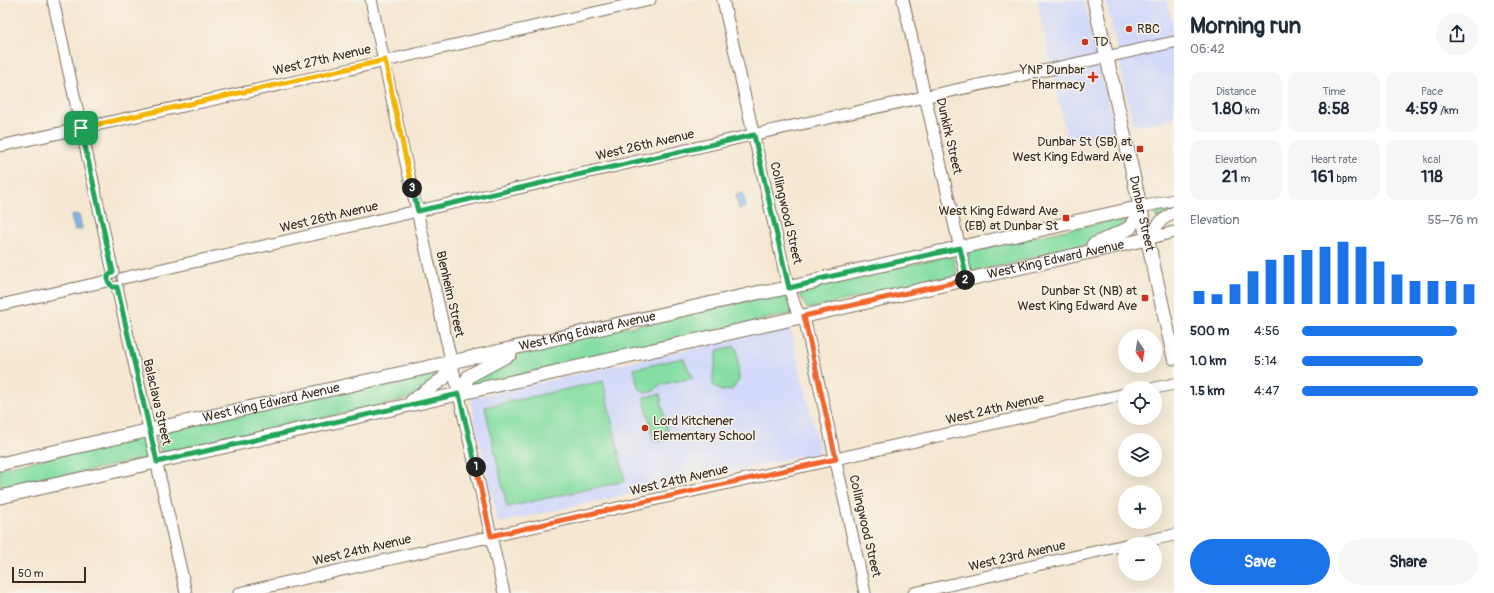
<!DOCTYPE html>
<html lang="en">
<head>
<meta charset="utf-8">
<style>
	:root { --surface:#fff; --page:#f6f6f7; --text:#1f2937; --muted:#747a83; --accent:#1a73e8 }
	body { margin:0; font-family:Pangolin,sans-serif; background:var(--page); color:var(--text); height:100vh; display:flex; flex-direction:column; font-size:15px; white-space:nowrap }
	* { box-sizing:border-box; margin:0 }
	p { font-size:13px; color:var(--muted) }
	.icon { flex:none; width:22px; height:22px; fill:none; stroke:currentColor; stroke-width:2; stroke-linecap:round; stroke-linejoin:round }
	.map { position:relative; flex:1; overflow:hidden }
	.side { display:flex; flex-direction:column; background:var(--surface); width:320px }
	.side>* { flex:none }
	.needle { width:26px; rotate:167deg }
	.tools { position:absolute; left:1118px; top:329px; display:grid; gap:8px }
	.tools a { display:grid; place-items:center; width:44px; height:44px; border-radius:50%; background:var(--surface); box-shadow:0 4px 16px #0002; font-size:20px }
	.scale { position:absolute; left:12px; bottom:10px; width:74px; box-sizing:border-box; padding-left:4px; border:2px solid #3b2a1e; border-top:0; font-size:11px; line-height:14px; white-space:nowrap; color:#3b2a1e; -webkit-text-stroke:3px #f7f3e8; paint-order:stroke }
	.pin { position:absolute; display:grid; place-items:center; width:34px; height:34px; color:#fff; margin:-17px; border-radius:8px; box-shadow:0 2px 6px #0006 }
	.km { position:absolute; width:20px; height:20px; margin:-10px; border-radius:50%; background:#222; color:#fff; font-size:11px; line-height:20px; text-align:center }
	.round { display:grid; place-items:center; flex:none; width:42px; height:42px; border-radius:21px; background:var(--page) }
	.overview { display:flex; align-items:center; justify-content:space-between; height:68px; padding:0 16px }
	h1 { font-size:22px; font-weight:700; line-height:30px }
	.stats { display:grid; grid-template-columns:repeat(3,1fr); gap:6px; height:68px; padding:4px 16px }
	.stats div { display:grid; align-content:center; border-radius:10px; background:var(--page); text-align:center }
	.stats b { font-size:17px; font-weight:700 }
	.stats small { font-size:11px; font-weight:400 }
	.stats p { font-size:11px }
	.chart { height:112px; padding:8px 16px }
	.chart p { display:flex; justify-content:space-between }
	.chart svg { width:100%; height:72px; margin-top:4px; stroke:var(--accent); stroke-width:6 }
	.primary-button { display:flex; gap:8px; margin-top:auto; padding:8px 16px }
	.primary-button a { flex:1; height:46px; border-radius:24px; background:var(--accent); color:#fff; font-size:16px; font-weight:700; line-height:46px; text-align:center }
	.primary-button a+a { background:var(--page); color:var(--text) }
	ul { padding:0 16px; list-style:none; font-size:13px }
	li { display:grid; grid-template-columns:64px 48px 1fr; align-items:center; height:30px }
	li i { height:10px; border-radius:5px; background:var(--accent) }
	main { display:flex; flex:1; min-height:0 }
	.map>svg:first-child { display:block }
	.built { fill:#d2d9f9 }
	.green { fill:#85dea3; stroke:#608460 }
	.water { fill:#7ebaf1; stroke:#5c7288 }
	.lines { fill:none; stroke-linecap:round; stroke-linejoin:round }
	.minor-casing { stroke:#7c6c5d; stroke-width:13 }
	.major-casing { stroke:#7c6c5d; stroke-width:15 }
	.minor { stroke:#fff; stroke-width:11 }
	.major { stroke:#fff; stroke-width:13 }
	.split-1-casing { stroke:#fff; stroke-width:8 }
	.split-2-casing { stroke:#fff; stroke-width:8 }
	.split-3-casing { stroke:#fff; stroke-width:8 }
	.split-4-casing { stroke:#fff; stroke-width:8 }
	.split-1 { stroke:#22a559; stroke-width:5 }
	.split-2 { stroke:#f0652b; stroke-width:5 }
	.split-3 { stroke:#22a559; stroke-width:5 }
	.split-4 { stroke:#f5b400; stroke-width:5 }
	.poi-dot { fill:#c8321e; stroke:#f7f3e8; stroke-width:1.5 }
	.labels { text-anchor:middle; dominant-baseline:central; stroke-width:3; stroke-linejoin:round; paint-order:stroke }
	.poi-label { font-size:13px; fill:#3b2a1e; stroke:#f7f3e8; text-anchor:end }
	.street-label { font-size:13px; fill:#3b2a1e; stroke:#f7f3e8 }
</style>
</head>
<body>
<main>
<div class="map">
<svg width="1174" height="593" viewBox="0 0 1174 593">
	<rect width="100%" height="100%" fill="#f7f3e8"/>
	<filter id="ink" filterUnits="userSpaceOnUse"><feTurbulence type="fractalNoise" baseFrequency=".025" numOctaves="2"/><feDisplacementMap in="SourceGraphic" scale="8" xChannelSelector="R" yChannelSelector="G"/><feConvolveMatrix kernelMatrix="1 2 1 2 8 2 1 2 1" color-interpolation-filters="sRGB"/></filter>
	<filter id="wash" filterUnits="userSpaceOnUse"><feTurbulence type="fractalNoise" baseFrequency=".012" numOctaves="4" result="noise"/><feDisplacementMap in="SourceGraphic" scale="16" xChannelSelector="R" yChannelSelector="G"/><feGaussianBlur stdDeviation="0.9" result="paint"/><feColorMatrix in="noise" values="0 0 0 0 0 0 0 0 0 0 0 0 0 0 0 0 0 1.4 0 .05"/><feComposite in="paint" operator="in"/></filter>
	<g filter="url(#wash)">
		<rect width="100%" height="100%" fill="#f5e7d2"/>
		<path class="built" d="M 1037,0 L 1084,0 L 1094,47 L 1115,129 L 1111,133 L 1068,142 Z
			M 1106,0 L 1167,0 L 1174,31 L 1174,38 L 1169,39 L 1174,65 L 1174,118 L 1140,126 L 1133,123 Z
			M 790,326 L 820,452 L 498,523 L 471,403 L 472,398 Z"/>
		<path class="green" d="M 1174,205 L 1174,209 L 1157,219 L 1154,211 L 1156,209 Z
			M 1107,221 L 1127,222 L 1100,239 L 1084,245 L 1049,253 L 1010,264 L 974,271 L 971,270 L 967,254 L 971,251 Z
			M 950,256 L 953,256 L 957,274 L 954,276 L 807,309 L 797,289 Z
			M 777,294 L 786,295 L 794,313 L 475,385 L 473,384 L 472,378 L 508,357 L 544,346 Z
			M 735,346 L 737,349 L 739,380 L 732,390 L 721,391 L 713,385 L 713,376 L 718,350 Z
			M 683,358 L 693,378 L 659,385 L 654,391 L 644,393 L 638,387 L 634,369 Z
			M 440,368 L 442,377 L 411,398 L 161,454 L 157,433 Z
			M 603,381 L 625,481 L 507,507 L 485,407 Z
			M 660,394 L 669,439 L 654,442 L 644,397 Z
			M 145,437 L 150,457 L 0,491 L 0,468 Z"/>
		<path class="water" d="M 743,193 L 746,207 L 739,209 L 736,195 Z
			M 77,214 L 79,216 L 82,229 L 75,230 L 71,216 Z"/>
	</g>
	<g filter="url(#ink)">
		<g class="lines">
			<g class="minor-casing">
				<path id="minor" d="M 53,0 L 113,272
					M 371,0 L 400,136 L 504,593
					M 723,0 L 787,282 L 795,306 L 798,312 L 804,316 L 806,326 L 865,593
					M 903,0 L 967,279
					M 0,146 L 316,77 L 650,0
					M 1141,207 L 1174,200
					M 1147,239 L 1161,221 L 1174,212
					M 1147,239 L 1174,232
					M 123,278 L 765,132 L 1174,42
					M 117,287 L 186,593
					M 0,305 L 107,281
					M 1155,388 L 1174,384
					M 1131,544 L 1174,535
					M 239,593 L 1125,394
					M 914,593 L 1125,545"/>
			</g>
			<g class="major-casing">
				<g id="major">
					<path id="s1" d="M 1094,0 L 1174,358"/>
					<path d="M 1093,245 L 1130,228 L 1141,207"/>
					<path d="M 459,394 L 469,376 L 510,354"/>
					<path d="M 412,401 L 444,378 L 451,361"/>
					<path id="s2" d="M 0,464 L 761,292 L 768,292 L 814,282 L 819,279 L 1141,207"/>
					<path id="s3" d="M 0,497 L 1147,239"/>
				</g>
			</g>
			<use href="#minor" class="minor"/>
			<use href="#major" class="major"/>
		</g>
	</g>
	<g class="lines" filter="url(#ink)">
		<g class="split-1-casing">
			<path id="split-1" d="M 81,128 L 113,272 L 108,276 L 108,281 L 112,287 L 117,287 L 157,462 L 459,394 L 476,467"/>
		</g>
		<g class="split-2-casing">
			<path id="split-2" d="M 476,467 L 491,536 L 836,459 L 804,316 L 965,280"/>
		</g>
		<g class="split-3-casing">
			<path id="split-3" d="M 412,188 L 418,211 L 754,135 L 789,288 L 814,282 L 819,279 L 960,248 L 967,279 L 965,280"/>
		</g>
		<g class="split-4-casing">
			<path id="split-4" d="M 81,128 L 316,76 L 385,60 L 412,188"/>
		</g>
		<use href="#split-1" class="split-1"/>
		<use href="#split-2" class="split-2"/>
		<use href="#split-3" class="split-3"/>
		<use href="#split-4" class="split-4"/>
	</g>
	<g class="poi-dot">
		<circle cx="1129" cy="29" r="4"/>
		<circle cx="1085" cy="42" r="4"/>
		<path d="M1091 71h4v4h4v4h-4v4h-4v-4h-4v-4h4z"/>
		<rect x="1136" y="145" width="8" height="8" rx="2"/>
		<rect x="1062" y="214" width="8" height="8" rx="2"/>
		<rect x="1141" y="294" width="8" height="8" rx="2"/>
		<circle cx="645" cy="428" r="4"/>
	</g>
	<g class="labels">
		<g class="poi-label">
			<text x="1137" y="29" text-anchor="start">RBC</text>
			<text x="1093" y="42" text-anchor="start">TD</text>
			<text x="1085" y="70">YNP Dunbar<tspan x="1085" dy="15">Pharmacy</tspan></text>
			<text x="1132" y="142">Dunbar St (SB) at<tspan x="1132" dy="15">West King Edward Ave</tspan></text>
			<text x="1058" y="211">West King Edward Ave<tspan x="1058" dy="15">(EB) at Dunbar St</tspan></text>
			<text x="1137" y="291">Dunbar St (NB) at<tspan x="1137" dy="15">West King Edward Ave</tspan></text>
			<text x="653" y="421" text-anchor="start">Lord Kitchener<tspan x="653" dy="15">Elementary School</tspan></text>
		</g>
		<g class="street-label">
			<text transform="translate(322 60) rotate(-13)">West 27th Avenue</text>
			<text transform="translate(949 136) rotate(77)">Dunkirk Street</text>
			<text transform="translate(645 145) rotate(-13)">West 26th Avenue</text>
			<text transform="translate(786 213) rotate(77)">Collingwood Street</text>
			<text stroke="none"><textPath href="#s1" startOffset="219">Dunbar Street</textPath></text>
			<text transform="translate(329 217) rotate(-13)">West 26th Avenue</text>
			<text stroke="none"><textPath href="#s3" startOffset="1082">West King Edward Avenue</textPath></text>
			<text transform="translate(450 294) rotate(77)">Blenheim Street</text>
			<text stroke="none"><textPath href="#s2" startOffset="602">West King Edward Avenue</textPath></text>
			<text transform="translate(157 402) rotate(77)">Balaclava Street</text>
			<text stroke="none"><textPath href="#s2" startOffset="278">West King Edward Avenue</textPath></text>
			<text transform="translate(995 409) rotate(-13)">West 24th Avenue</text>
			<text transform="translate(679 480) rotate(-13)">West 24th Avenue</text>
			<text transform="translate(865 526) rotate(77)">Collingwood Street</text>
			<text transform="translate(362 550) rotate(-13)">West 24th Avenue</text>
			<text transform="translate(1017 556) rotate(-13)">West 23rd Avenue</text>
		</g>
	</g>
</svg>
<div class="tools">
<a><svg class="needle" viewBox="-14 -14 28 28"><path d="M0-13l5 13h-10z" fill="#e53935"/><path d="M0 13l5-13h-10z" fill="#747a83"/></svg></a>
<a><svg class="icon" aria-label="locate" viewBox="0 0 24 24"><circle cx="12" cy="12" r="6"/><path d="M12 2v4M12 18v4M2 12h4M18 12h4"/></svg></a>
<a><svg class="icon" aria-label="layers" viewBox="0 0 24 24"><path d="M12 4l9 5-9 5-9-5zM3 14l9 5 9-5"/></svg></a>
<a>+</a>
<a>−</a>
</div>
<div class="scale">50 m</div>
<div class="pin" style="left:81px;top:128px;background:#1e9e55"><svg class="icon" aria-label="arrive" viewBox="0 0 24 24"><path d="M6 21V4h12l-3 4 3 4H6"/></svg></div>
<b class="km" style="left:476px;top:467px">1</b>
<b class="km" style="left:965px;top:280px">2</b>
<b class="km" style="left:412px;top:188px">3</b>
</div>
<section class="side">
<div class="overview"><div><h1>Morning run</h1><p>06:42</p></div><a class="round"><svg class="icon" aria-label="share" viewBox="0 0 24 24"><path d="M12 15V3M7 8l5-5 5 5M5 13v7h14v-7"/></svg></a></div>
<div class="stats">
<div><p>Distance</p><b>1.80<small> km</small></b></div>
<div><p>Time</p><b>8:58</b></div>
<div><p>Pace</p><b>4:59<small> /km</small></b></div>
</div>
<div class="stats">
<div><p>Elevation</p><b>21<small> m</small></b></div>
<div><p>Heart rate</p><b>161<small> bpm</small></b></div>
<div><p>kcal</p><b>118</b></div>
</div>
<div class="chart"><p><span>Elevation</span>55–76 m</p>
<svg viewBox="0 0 160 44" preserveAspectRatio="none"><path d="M5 44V36M15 44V38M25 44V32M35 44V24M45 44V17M55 44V14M65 44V11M75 44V9M85 44V6M95 44V9M105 44V18M115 44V26M125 44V30M135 44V30M145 44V30M155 44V32"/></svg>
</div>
<ul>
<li><b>500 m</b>4:56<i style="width:88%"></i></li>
<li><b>1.0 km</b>5:14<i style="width:69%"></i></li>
<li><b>1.5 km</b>4:47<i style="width:100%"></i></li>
</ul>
<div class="primary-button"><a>Save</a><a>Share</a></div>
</section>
</main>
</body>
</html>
